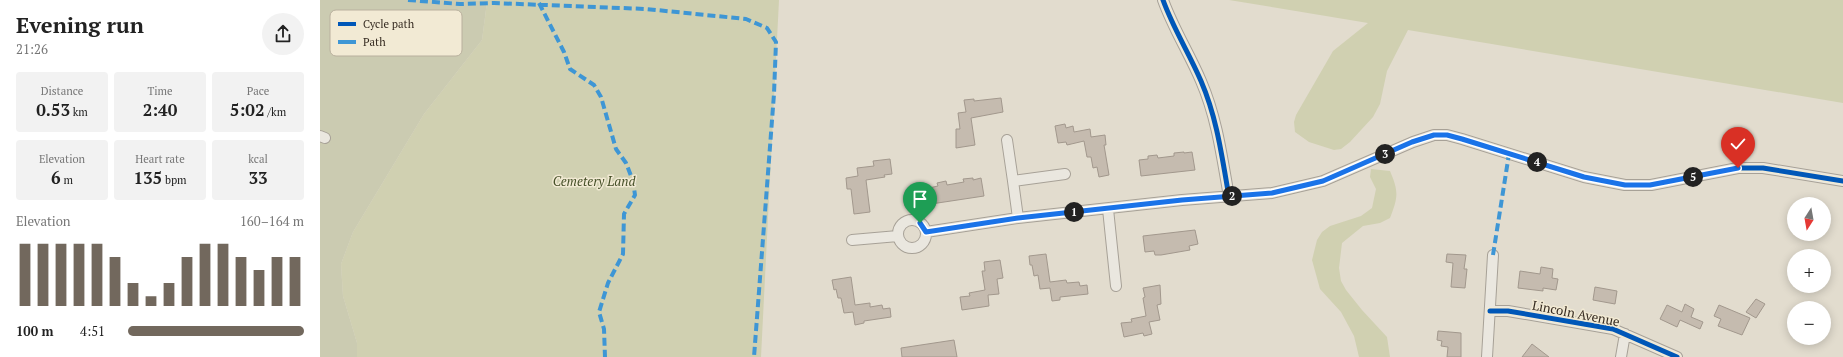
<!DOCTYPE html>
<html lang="en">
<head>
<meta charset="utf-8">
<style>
	:root { --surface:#fff; --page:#f2f2f2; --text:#222; --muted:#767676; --accent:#72685d }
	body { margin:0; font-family:"PT Serif",serif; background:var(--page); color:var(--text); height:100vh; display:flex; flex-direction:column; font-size:15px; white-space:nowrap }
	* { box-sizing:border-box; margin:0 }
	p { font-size:13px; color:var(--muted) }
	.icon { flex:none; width:22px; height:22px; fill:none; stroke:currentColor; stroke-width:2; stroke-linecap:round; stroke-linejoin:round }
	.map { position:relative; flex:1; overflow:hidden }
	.drawer { display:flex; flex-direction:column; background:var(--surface); width:320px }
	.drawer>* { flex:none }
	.needle { width:26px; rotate:191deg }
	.fabs { position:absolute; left:1467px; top:197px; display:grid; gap:8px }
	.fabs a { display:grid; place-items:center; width:44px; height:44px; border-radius:50%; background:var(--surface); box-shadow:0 2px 10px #0003; font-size:20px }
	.pin { position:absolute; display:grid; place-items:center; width:34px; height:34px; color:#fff; margin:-41px -17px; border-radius:50% 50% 50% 0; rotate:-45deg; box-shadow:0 0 4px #0007 }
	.pin .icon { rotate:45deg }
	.km { position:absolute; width:20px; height:20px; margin:-10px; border-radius:50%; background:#222; color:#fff; font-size:11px; line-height:20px; text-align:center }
	.round { display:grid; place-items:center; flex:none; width:42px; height:42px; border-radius:21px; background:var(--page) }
	.headline { display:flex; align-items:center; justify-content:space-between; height:68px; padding:0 16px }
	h1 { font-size:22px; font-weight:600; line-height:30px }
	.metrics { display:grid; grid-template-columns:repeat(3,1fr); gap:6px; height:68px; padding:4px 16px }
	.metrics div { display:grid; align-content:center; border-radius:4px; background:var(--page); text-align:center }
	.metrics b { font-size:17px; font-weight:600 }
	.metrics small { font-size:11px; font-weight:400 }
	.metrics p { font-size:11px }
	.chart { height:112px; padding:8px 16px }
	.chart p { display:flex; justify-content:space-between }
	.chart svg { width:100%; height:72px; margin-top:4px; stroke:var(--accent); stroke-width:6 }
	ul { padding:0 16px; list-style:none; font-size:13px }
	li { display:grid; grid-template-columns:64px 48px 1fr; align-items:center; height:30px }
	li i { height:10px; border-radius:5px; background:var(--accent) }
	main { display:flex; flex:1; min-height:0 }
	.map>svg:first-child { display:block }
	.green { fill:#d0d0b1 }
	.cemetery { fill:#cbcbb1 }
	.building { fill:#c5bbaf; stroke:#a2988d }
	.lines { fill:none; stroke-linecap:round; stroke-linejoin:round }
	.minor-casing { stroke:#a7a197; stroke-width:12 }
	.minor { stroke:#eae7df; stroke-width:10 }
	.quiet { stroke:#3e96d5; stroke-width:4; stroke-dasharray:8 4; stroke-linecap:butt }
	.cycleway-casing { stroke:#f2ead4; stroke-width:8 }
	.cycleway { stroke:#0057b8; stroke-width:5 }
	.route-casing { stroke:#fff; stroke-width:8 }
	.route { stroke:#1a73e8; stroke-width:5 }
	.labels { text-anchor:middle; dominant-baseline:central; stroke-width:3; stroke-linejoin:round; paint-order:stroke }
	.park-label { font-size:13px; font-style:italic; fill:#465028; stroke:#f2ead4 }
	.street-label { font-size:13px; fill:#352a20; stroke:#f2ead4 }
	.key { fill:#f2ead4; stroke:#b9b09e; stroke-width:1 }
	.key-label { font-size:11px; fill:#352a20 }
</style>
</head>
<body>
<main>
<section class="drawer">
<div class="headline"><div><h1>Evening run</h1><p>21:26</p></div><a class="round"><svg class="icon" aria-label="share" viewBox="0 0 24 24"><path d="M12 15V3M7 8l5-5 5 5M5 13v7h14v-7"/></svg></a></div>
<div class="metrics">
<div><p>Distance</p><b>0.53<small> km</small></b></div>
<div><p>Time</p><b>2:40</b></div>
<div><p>Pace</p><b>5:02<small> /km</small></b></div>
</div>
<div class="metrics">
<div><p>Elevation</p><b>6<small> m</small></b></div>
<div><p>Heart rate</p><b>135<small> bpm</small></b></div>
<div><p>kcal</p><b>33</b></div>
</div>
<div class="chart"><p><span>Elevation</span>160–164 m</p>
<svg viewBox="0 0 160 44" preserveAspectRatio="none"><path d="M5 44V6M15 44V6M25 44V6M35 44V6M45 44V6M55 44V14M65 44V30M75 44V38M85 44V30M95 44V14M105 44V6M115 44V6M125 44V14M135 44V22M145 44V14M155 44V14"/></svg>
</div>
<ul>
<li><b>100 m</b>4:51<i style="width:100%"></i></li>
</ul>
</section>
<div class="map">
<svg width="1523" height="357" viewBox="0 0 1523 357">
	<rect width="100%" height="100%" fill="#e2dcce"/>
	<path class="green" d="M 154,0 L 459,0 L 441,357 L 37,357 L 37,343 L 23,296 L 21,264 L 33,232 L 104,114 L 162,40 L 167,2 Z
		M 909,0 L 1523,0 L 1523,103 L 1088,30 L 1067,71 L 1060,104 L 1053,117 L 1030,142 L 1021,149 L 1014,150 L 989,142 L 975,132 L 974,122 L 976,115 L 1013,51 L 1048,23 Z
		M 1051,169 L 1070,171 C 1079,192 1078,197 1070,218 L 1060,223 L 1043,226 L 1022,243 L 1019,268 L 1021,281 L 1026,290 L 1042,310 L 1067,337 L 1070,357 L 1039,357 L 1034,336 L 1021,312 L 1000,289 L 992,260 L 997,240 L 1002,232 L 1010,226 L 1041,216 L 1052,208 L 1056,189 L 1050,177 Z"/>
	<path class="cemetery" d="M 0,0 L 154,0 L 167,2 L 162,40 L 104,114 L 33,232 L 21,264 L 23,296 L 37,343 L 37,357 L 0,357 Z"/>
	<path class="building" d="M 681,98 L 683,112 L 651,118 L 655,145 L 636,148 L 636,129 L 640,129 L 638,113 L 646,112 L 644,100 L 654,99 L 654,101 Z
		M 745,124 L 746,128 L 753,126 L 754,132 L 770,129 L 771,137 L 785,135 L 786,145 L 784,145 L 789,175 L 779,177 L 777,167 L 773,168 L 771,157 L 767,157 L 764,141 L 747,145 L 746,142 L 738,143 L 735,126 Z
		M 864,152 L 864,153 L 872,152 L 875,170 L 821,176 L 819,160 L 828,159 L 828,156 L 837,155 L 838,158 L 854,156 L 854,153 Z
		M 570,159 L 572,174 L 564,175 L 565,177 L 546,180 L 550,212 L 534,214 L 531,189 L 527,189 L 526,178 L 538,176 L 537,168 L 554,166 L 553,161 Z
		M 653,178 L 653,180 L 661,178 L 664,196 L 611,204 L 609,188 L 618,186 L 617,183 L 626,181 L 627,185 L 644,182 L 643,179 Z
		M 875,230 L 878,244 L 869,246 L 870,250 L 841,255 L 835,255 L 834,251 L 825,252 L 823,236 Z
		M 726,254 L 730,282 L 746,280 L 747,283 L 759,282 L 760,286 L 767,285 L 768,294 L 740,297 L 740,300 L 732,301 L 730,288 L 720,289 L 718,275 L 714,276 L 712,265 L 710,265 L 709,256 Z
		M 1127,254 L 1146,255 L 1144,269 L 1147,269 L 1145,288 L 1131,287 L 1133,263 L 1126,262 Z
		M 680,260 L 683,278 L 677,279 L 679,294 L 668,295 L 669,306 L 642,310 L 640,297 L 650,296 L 649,293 L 665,290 L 662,271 L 665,271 L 664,262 Z
		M 1221,267 L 1233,269 L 1232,278 L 1238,279 L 1236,290 L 1223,288 L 1223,291 L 1198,288 L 1200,271 L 1220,274 Z
		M 531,277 L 535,305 L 550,303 L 550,307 L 562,305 L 563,309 L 570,308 L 571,317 L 544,321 L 544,323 L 535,325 L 533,312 L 524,313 L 521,298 L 518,298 L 516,289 L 514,290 L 512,280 Z
		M 840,285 L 841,304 L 837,305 L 840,320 L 829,322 L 832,334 L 824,336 L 823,333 L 804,337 L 801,323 L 812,322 L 811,319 L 826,316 L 823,298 L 825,297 L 823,288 Z
		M 1275,287 L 1297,291 L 1295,304 L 1273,300 Z
		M 1436,299 L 1445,304 L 1436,318 L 1426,312 Z
		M 1365,304 L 1374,309 L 1371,317 L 1383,322 L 1380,329 L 1360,320 L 1357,327 L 1340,319 L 1347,305 L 1362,312 Z
		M 1399,305 L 1430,318 L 1422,335 L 1398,326 L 1401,319 L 1394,316 Z
		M 1118,331 L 1141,333 L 1141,357 L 1127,357 L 1128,347 L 1121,346 L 1122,341 L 1117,340 Z
		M 634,340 L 637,357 L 582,357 L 581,348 Z
		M 1212,344 L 1229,357 L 1202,357 Z"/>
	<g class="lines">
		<g class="minor-casing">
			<path id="minor" d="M 843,0 C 853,28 869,53 881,81 C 897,118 902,157 909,197
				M 0,136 L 5,138
				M 687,140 L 693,181 L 745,174
				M 693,181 L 698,218
				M 788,209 L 796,286
				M578 234a14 14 0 1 1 28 0a14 14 0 1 1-28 0Z
				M 606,232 L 698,218 L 862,200 L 952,193 L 1003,181 L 1093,142 L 1114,135 L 1127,135 L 1142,139 L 1264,177 L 1305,185 L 1331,185 L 1418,168 L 1443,168 L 1523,181
				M 532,240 L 578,236
				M 1170,311 L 1188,311 L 1293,329 L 1357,357
				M 1167,357 L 1173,255
				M 1301,357 L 1305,334"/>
		</g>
		<use href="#minor" class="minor"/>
		<path class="quiet" d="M 88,0 L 140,4 L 174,3 L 326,9 L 426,19 L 447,28 L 456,42 L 454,94 L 434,357
			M 219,3 L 244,52 L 250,69 L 274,85 L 281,97 L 296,149 L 306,163 L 313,181 L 315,195 L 304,214 L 303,254 L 288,283 L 279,312 L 284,329 L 285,357
			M 1173,255 L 1189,154"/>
		<g class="cycleway-casing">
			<path id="cycleway" d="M 843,0 C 853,28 869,53 881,81 C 897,118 902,157 909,197
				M 606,232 L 698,218 L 862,200 L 952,193 L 1003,181 L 1093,142 L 1114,135 L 1127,135 L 1142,139 L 1264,177 L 1305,185 L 1331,185 L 1418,168 L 1443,168 L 1523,181
				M 1170,311 L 1188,311 L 1293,329 L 1357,357"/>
		</g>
		<use href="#cycleway" class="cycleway"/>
	</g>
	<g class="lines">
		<g class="route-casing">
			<path id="route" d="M 600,223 L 606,232 L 698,218 L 862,200 L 952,193 L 1003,181 L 1092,142 L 1114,135 L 1127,135 L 1142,139 L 1264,177 L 1305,185 L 1330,185 L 1418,168"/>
		</g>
		<use href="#route" class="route"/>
	</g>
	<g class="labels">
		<g class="park-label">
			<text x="274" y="181">Cemetery Land</text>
		</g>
		<g class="street-label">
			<text transform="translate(1256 313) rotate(11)">Lincoln Avenue</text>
		</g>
	</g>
	<rect x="10" y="10" width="132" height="46" rx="6" class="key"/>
	<rect x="18" y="22" width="18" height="4" fill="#0057b8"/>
	<rect x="18" y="40" width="18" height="4" fill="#3e96d5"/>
	<g class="key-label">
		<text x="43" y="28">Cycle path</text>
		<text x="43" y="46">Path</text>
	</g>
</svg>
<div class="fabs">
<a><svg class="needle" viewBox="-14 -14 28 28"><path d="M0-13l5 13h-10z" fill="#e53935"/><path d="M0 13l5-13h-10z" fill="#767676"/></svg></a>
<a>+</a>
<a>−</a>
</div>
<div class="pin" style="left:600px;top:223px;background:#1e9e55"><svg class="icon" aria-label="arrive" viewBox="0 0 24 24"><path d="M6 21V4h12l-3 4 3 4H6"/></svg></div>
<div class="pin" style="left:1418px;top:168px;background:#d93025"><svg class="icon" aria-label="check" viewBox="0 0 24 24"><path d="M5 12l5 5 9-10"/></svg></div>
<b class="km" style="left:754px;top:212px">1</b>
<b class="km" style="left:912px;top:196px">2</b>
<b class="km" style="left:1065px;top:154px">3</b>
<b class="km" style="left:1217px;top:162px">4</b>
<b class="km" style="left:1373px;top:177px">5</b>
</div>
</main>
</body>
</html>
